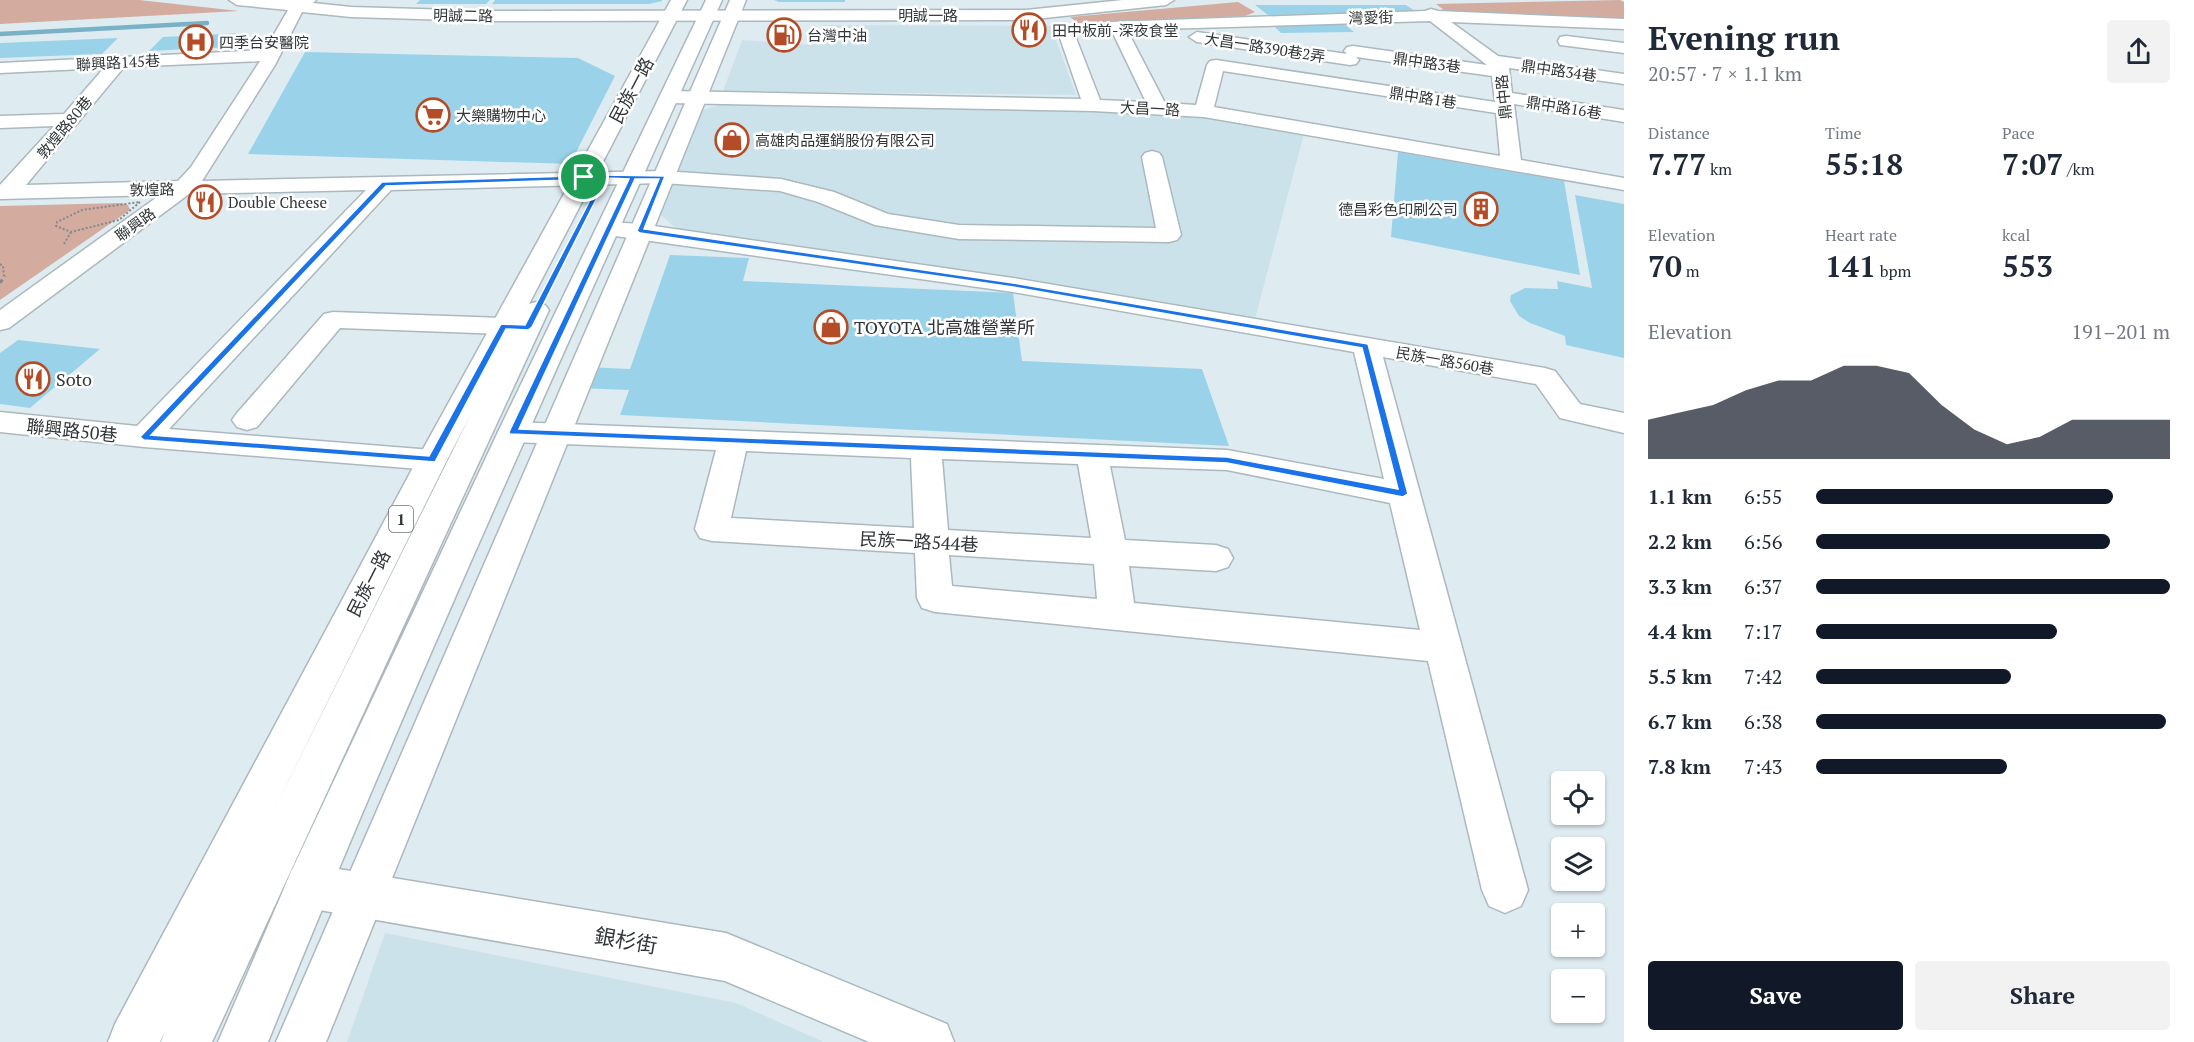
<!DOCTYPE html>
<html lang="en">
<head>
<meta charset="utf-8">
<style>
	:root { --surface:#fff; --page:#f2f2f3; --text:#1f2937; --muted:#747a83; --accent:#111827 }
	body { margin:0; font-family:"PT Serif","Noto Sans TC",serif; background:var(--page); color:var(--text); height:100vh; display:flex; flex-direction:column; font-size:22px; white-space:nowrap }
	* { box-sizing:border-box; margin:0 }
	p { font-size:20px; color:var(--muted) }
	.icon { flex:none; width:33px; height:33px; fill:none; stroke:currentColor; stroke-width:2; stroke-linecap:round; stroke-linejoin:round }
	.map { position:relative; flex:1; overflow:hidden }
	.panel { display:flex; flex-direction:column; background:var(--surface); width:570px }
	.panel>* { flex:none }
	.buttons { position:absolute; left:1551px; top:771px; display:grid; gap:12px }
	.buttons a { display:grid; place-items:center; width:54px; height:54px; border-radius:6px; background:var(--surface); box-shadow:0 2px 4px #0004; font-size:30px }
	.pin { position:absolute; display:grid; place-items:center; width:51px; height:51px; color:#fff; margin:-26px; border:3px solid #fff; border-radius:50%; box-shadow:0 2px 6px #0007 }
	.round { display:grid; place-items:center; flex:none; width:63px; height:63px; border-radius:6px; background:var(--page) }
	.summary { display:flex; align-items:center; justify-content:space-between; height:102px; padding:0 24px }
	h1 { font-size:33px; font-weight:800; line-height:45px }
	.metrics { display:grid; grid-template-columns:repeat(3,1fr); gap:9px; height:102px; padding:6px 24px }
	.metrics div { display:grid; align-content:center }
	.metrics b { font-size:30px; font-weight:800 }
	.metrics small { font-size:16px; font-weight:400 }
	.metrics p { font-size:16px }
	.chart { height:168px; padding:12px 24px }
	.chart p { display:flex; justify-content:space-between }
	.chart svg { width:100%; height:108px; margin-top:6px; fill:var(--accent); opacity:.7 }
	.button { display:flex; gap:12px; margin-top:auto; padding:12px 24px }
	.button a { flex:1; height:69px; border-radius:6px; background:var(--accent); color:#fff; font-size:24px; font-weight:800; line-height:69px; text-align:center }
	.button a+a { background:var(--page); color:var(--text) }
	ul { padding:0 24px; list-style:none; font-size:20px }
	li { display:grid; grid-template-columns:96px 72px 1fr; align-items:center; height:45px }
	li i { height:15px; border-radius:8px; background:var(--accent) }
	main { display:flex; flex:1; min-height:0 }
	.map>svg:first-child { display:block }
	.built { fill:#cce2eb }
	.green { fill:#d3ac9f }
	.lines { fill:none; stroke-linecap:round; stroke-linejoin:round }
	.stream { stroke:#79b1c6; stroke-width:4.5 }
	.building { fill:#9ad3e9 }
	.minor-casing { stroke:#abb9be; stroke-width:3 }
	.major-casing { stroke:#abb9be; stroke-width:3 }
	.path-far1 { stroke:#808a8d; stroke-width:2; stroke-dasharray:2 2; stroke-linecap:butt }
	.path { stroke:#808a8d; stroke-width:3; stroke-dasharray:4 4; stroke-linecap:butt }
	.minor { fill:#fff; fill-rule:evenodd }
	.major { fill:#fff; fill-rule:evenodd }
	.route { fill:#1a73e8; stroke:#fff; stroke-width:1.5; fill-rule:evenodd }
	.labels { text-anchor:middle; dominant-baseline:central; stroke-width:5; stroke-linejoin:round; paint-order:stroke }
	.far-street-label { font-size:15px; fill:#313638; stroke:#fff }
	.far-poi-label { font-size:15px; fill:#313638; stroke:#fff; text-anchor:start }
	.shield { fill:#fff; stroke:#6f7274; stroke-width:1.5 }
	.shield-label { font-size:16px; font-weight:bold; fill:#313638 }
	.street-label { font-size:18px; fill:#313638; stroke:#fff }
	.poi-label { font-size:18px; fill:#313638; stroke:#fff; text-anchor:start }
	.near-street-label { font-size:21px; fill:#313638; stroke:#fff }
</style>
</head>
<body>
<main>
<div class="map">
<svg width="1624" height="1042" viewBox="0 0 1624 1042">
	<rect width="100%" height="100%" fill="#deecf2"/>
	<path class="built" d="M 823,25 L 1051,26 L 1076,95 L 723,91 L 742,40 L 812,45 Z
		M 729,102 L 1199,115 L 1304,134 L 1255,319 L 678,230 L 661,215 L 703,110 Z
		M 385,933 L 736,1003 L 824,1042 L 347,1042 Z"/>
	<path class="green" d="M 0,0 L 139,0 L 239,11 L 0,24 Z
		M 1620,0 L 1624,2 L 1624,21 L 1449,14 L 1436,4 Z
		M 1238,2 L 1255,12 L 1245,16 L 1078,23 L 1070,17 Z
		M 121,203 L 128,205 L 130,210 L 0,300 L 0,206 Z"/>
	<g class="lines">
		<path class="stream" d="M 0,34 L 207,23"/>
	</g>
	<path class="building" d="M 420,0 L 490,0 L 486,4 L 416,4 Z
		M 495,0 L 662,0 L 662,1 L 649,4 L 492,4 Z
		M 774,0 L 845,0 L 845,2 L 779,2 Z
		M 1255,5 L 1406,5 L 1418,13 L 1268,15 Z
		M 1271,23 L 1343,23 L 1354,32 L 1281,33 Z
		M 242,33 L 231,47 L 149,51 L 163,37 Z
		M 118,38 L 102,54 L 0,58 L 0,43 Z
		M 305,52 L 578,58 L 615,76 L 570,164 L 248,154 Z
		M 1398,152 L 1564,181 L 1580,275 L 1391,237 Z
		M 1575,195 L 1624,204 L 1624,358 L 1566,345 L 1565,336 L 1530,323 L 1519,316 L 1510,301 L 1511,295 L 1525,288 L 1558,289 L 1557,281 L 1592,288 Z
		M 670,255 L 749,258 L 743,281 L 1013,293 L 1022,361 L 1202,369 L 1229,446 L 620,415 L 629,390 L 577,388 L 585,367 L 630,369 Z
		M 18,340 L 100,349 L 30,408 L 0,404 L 0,353 Z"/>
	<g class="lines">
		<g class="minor-casing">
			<path id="minor" d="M 229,0 L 316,0 L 313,3 L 351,7 L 487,11 L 1026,10 L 1123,0 L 1174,0 L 1166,5 L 1026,20 L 487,21 L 351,17 L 302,12 L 275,65 L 202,181 L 663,171 L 781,179 L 834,192 L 888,214 L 959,225 L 1156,228 L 1142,157 L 1145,153 L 1152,151 L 1159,153 L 1162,157 L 1181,235 L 1177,240 L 1169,242 L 959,239 L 875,225 L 818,202 L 780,191 L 663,183 L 391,190 L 169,429 L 432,450 L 443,453 L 447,460 L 443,467 L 432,470 L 144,447 L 0,432 L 0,412 L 137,426 L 366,190 L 189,194 L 9,328 L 0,330 L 0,310 L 160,195 L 0,199 L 0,185 L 54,126 L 0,128 L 0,116 L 64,114 L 104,68 L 0,73 L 0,63 L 265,50 L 288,10 L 237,5 ZM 260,61 L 191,167 L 178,181 L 26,185 L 124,67 Z
				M 1431,9 L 1438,11 L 1624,19 L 1624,29 L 1451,22 L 1498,56 L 1624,74 L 1624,84 L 1509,68 L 1512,93 L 1624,110 L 1624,122 L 1514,104 L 1521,160 L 1624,178 L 1624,190 L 1204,117 L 1093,111 L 669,103 L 662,101 L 660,97 L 662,93 L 669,91 L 1081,99 L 1060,38 L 1068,33 L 1076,38 L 1100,100 L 1146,102 L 1109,25 L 1111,22 L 1425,11 ZM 1430,21 L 1487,65 L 1353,46 L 1347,47 L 1344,51 L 1347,54 L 1197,32 L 1189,37 L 1197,42 L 1350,65 L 1356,64 L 1359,60 L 1356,57 L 1492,76 L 1495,102 L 1216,60 L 1210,61 L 1207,65 L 1196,105 L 1165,103 L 1127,30 ZM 1223,71 L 1496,113 L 1500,156 L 1214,107 Z
				M 1566,36 L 1624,43 L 1624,53 L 1560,45 L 1558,41 L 1560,37 Z
				M 609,222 L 640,224 L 1013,278 L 1545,368 L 1555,371 L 1580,404 L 1624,413 L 1624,433 L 1560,418 L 1536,384 L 1383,357 L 1528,890 L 1521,906 L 1505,913 L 1489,906 L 1482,890 L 1428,661 L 935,612 L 922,608 L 917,598 L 915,553 L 712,541 L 700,538 L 695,529 L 716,450 L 513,442 L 502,439 L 498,432 L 502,425 L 513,422 L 1227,450 L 1384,479 L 1354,352 L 1013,292 L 601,234 L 597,229 L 601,224 ZM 746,451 L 911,458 L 914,528 L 731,518 ZM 942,459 L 1078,464 L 1091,538 L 948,530 ZM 1110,466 L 1227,470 L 1390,503 L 1420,630 L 1134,603 L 1129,566 L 1216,571 L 1228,567 L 1233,558 L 1228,549 L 1216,545 L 1125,540 ZM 949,555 L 1094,564 L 1097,599 L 952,586 Z
				M 333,312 L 528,319 L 537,321 L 541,327 L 537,333 L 528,335 L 340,328 L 257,427 L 247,430 L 237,427 L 232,420 L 237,413 L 324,314 Z
				M 308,864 L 726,933 L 947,1024 L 954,1042 L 869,1042 L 725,981 L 308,908 L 292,902 L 285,886 L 292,870 Z"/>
		</g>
		<g class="major-casing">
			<path id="major" d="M 671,0 L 687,0 L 529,304 L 536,302 L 545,305 L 549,310 L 212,1042 L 161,1042 L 165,1031 L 160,1042 L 108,1042 L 115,1024 L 417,460 ZM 471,414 L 267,824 L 447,460 Z
				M 706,0 L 722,0 C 567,346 409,690 268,1042 L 218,1042 L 292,870 L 498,432 Z
				M 730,0 L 746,0 L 326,1042 L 276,1042 Z"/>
		</g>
		<path class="path-far1" d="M 140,202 L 119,220 L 71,232 L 56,226 L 57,222 L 82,210 Z
			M 64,244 L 71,232
			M 0,264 L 3,266 L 4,278"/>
		<path class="path" d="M 0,283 L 5,276"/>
		<use href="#minor" class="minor"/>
		<use href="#major" class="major"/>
	</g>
	<path class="route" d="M 605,175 L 665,176 L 644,229 L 1013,283 L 1368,344 L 1408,494 L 1403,497 L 1227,463 L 510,434 L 509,432 L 629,179 L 607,178 L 532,327 L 528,330 L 506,329 L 435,462 L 144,440 L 140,437 L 382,182 ZM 601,179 L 525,325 L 501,324 L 429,456 L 151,435 L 386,186 ZM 635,179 L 659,179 L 637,231 L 640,233 L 1013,287 L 1362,348 L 1398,489 L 1227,457 L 519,429 Z"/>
	<defs>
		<g id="restaurant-ring" transform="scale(1.725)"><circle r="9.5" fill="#fff" stroke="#b44d27" stroke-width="1.5"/><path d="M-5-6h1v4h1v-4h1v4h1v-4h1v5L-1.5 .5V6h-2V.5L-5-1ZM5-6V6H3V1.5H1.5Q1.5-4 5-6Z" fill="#b44d27"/></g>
		<g id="fuel-ring" transform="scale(1.725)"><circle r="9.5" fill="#fff" stroke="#b44d27" stroke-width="1.5"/><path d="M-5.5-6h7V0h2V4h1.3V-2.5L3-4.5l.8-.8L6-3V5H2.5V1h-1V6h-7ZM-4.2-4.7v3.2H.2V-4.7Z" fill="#b44d27"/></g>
		<g id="hospital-ring" transform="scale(1.725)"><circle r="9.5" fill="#fff" stroke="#b44d27" stroke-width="1.5"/><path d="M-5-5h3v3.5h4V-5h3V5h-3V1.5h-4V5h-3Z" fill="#b44d27"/></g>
		<g id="supermarket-ring" transform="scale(1.725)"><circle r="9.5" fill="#fff" stroke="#b44d27" stroke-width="1.5"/><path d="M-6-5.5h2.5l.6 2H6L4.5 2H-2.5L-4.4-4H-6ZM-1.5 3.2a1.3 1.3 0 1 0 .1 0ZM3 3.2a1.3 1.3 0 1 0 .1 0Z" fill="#b44d27"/></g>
		<g id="shop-ring" transform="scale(1.725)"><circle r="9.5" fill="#fff" stroke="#b44d27" stroke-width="1.5"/><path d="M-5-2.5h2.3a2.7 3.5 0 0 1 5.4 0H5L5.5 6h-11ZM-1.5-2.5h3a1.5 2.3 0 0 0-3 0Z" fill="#b44d27"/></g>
		<g id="building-ring" transform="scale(1.725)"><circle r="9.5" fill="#fff" stroke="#b44d27" stroke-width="1.5"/><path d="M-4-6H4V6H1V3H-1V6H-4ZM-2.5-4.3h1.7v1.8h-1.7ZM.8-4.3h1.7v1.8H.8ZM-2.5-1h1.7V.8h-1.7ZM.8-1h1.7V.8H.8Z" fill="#b44d27"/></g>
	</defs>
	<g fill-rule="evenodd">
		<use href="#restaurant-ring" x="1029" y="30"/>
		<use href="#fuel-ring" x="784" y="35"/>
		<use href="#hospital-ring" x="196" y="42"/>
		<use href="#supermarket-ring" x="433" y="115"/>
		<use href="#shop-ring" x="732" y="140"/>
		<use href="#restaurant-ring" x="205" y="202"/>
		<use href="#building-ring" x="1481" y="209"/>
		<use href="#shop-ring" x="831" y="327"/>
		<use href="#restaurant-ring" x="33" y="379"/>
	</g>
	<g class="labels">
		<g class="far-street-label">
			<text transform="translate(463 15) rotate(1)">明誠二路</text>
			<text x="928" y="15">明誠一路</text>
			<text transform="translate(1371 17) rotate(-1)">灣愛街</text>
			<text transform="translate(1265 47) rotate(9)">大昌一路390巷2弄</text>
			<text transform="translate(118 62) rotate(-3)">聯興路145巷</text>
			<text transform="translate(1427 62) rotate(8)">鼎中路3巷</text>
			<text transform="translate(1559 70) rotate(8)">鼎中路34巷</text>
			<text transform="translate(1423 97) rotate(9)">鼎中路1巷</text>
			<text transform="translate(1503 97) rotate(-96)">鼎中路</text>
			<text transform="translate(1564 107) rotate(9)">鼎中路16巷</text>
			<text transform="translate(1150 108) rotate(3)">大昌一路</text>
			<text transform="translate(64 127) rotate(-50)">敦煌路80巷</text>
			<text transform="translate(152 189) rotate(-1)">敦煌路</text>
			<text transform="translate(135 224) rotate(-36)">聯興路</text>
			<text transform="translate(1445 360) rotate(10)">民族一路560巷</text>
		</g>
		<g class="far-poi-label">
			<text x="1052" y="30">田中板前-深夜食堂</text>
			<text x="807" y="35">台灣中油</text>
			<text x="219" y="42">四季台安醫院</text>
			<text x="456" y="115">大樂購物中心</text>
			<text x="755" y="140">高雄肉品運銷股份有限公司</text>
			<text x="228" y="202">Double Cheese</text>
			<text x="1458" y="209" text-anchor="end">德昌彩色印刷公司</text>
		</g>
		<rect class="shield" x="389" y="506" width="24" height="26" rx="4.5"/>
		<g class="shield-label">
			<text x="401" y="519">1</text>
		</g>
		<g class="street-label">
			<text transform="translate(631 90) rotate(-62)">民族一路</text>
			<text transform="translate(72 430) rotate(6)">聯興路50巷</text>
			<text transform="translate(919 541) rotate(3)">民族一路544巷</text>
			<text transform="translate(368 583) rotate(-63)">民族一路</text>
		</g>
		<g class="poi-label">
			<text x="854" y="327">TOYOTA 北高雄營業所</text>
			<text x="56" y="379">Soto</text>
		</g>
		<g class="near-street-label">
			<text transform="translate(626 940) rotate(10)">銀杉街</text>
		</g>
	</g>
</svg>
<div class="buttons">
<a><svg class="icon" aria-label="locate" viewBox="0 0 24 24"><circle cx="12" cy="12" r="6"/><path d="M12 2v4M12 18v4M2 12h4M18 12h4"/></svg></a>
<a><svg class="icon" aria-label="layers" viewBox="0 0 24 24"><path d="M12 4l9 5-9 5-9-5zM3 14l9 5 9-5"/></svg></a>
<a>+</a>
<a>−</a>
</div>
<div class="pin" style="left:584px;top:177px;background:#1e9e55"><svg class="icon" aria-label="arrive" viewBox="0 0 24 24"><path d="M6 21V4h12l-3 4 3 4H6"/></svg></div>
</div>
<section class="panel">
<div class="summary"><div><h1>Evening run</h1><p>20:57 · 7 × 1.1 km</p></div><a class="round"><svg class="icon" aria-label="share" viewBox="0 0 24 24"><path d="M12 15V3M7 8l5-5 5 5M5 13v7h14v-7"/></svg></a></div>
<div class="metrics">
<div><p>Distance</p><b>7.77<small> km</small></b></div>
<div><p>Time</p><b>55:18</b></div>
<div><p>Pace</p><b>7:07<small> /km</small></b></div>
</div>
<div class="metrics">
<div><p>Elevation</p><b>70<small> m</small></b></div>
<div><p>Heart rate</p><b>141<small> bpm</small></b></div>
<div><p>kcal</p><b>553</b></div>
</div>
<div class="chart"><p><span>Elevation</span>191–201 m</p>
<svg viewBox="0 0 160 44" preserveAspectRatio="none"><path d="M0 44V28L10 25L20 22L30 16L40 12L50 12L60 6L70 6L80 9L90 22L100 32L110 38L120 35L130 28L140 28L150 28L160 28V44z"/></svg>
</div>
<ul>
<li><b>1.1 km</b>6:55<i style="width:84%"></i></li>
<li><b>2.2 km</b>6:56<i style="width:83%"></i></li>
<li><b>3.3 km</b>6:37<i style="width:100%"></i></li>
<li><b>4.4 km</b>7:17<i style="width:68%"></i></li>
<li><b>5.5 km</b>7:42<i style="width:55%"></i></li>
<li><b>6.7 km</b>6:38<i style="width:99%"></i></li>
<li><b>7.8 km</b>7:43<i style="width:54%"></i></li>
</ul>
<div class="button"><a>Save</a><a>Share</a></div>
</section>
</main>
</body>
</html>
